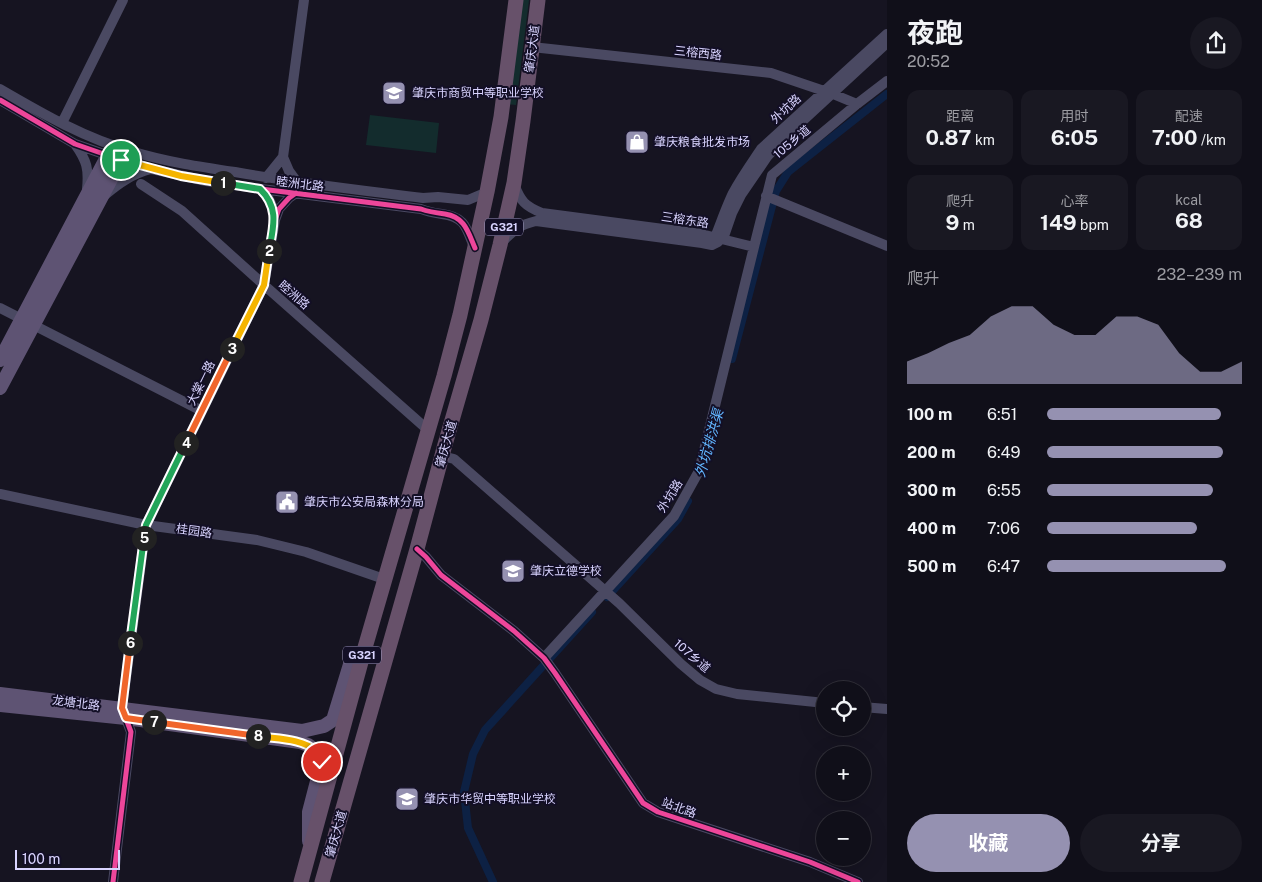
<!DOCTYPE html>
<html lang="zh">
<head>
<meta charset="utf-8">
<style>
	:root { --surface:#100f19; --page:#191822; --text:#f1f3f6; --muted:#9c9ca2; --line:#302f38; --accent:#9591b1 }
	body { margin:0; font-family:"Public Sans","Noto Sans SC",sans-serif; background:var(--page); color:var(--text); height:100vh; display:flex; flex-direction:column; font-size:19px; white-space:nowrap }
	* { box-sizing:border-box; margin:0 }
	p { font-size:16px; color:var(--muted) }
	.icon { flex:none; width:28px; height:28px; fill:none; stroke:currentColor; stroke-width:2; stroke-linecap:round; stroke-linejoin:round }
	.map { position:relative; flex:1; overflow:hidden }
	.side { display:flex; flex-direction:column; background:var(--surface); width:375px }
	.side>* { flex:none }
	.buttons { position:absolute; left:816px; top:681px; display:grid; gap:10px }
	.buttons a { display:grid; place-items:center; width:55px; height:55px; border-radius:50%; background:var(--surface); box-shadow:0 5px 20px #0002,0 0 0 1px var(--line); font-size:25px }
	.scale { position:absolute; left:15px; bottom:12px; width:105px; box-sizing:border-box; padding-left:5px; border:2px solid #d9d4ff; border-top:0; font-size:14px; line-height:18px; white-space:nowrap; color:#d9d4ff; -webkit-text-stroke:4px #130f26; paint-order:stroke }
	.pin { position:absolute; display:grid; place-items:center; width:42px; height:42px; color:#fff; margin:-21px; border:2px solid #fff; border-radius:50%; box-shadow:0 1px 5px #0007 }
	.km { position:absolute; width:25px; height:25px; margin:-12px; border-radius:50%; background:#222; color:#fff; font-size:14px; line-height:25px; text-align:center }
	.round { display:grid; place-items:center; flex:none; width:52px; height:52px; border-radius:26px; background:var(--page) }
	.summary { display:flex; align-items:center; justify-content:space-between; height:85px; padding:0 20px }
	h1 { font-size:28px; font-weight:700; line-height:38px }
	.stats { display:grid; grid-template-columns:repeat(3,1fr); gap:8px; height:85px; padding:5px 20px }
	.stats div { display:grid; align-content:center; border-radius:12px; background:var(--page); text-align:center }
	.stats b { font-size:21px; font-weight:700 }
	.stats small { font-size:14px; font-weight:400 }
	.stats p { font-size:14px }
	.chart { height:140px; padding:10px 20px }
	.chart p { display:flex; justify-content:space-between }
	.chart svg { width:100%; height:90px; margin-top:5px; fill:var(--accent); opacity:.7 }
	.primary-button { display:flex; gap:10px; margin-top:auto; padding:10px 20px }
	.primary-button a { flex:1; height:58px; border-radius:30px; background:var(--accent); color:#fff; font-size:20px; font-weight:700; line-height:58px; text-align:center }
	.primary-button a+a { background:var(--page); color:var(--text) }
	ul { padding:0 20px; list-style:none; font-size:16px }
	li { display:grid; grid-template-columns:80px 60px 1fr; align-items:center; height:38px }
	li i { height:12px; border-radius:6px; background:var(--accent) }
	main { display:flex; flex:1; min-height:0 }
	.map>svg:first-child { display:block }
	.green { fill:#132c2d }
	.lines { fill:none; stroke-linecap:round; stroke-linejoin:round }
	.canal { stroke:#0d2144; stroke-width:8 }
	.minor { stroke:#4a4962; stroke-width:10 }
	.major { stroke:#5e5373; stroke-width:14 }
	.highway { stroke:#67516a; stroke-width:15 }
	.cycleway-casing { stroke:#130f26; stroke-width:8 }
	.cycleway { stroke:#ed469a; stroke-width:5 }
	.split-1-casing { stroke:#fff; stroke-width:10 }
	.split-2-casing { stroke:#fff; stroke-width:10 }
	.split-3-casing { stroke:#fff; stroke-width:10 }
	.split-4-casing { stroke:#fff; stroke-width:10 }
	.split-5-casing { stroke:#fff; stroke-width:10 }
	.split-6-casing { stroke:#fff; stroke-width:10 }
	.split-7-casing { stroke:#fff; stroke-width:10 }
	.split-8-casing { stroke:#fff; stroke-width:10 }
	.split-9-casing { stroke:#fff; stroke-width:10 }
	.split-1 { stroke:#f5b400; stroke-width:6 }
	.split-2 { stroke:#22a559; stroke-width:6 }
	.split-3 { stroke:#f5b400; stroke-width:6 }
	.split-4 { stroke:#f0652b; stroke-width:6 }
	.split-5 { stroke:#22a559; stroke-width:6 }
	.split-6 { stroke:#22a559; stroke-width:6 }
	.split-7 { stroke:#f0652b; stroke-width:6 }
	.split-8 { stroke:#f0652b; stroke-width:6 }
	.split-9 { stroke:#f5b400; stroke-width:6 }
	.labels { text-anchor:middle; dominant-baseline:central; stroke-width:4; stroke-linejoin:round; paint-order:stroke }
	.shield { fill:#130f26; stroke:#9e99be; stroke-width:1 }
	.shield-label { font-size:11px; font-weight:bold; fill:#d9d4ff }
	.street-label { font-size:12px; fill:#d9d4ff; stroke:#130f26 }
	.poi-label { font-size:12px; fill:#d9d4ff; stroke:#130f26; text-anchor:start }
	.water-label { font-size:14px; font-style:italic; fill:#62b6ff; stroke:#130f26 }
</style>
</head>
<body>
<main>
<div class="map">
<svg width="887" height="882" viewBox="0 0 887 882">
	<rect width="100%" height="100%" fill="#161421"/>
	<path class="green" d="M 519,0 L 529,0 L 516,105 L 506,104 Z
		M 370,115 L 439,123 L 436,153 L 366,145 Z"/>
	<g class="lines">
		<path class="canal" d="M 732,359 L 776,191 L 788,172 L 887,94
			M 607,597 L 678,519 L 688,501
			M 493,882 L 468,828 L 464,792 L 473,754 L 485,730 L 592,612"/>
		<path class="minor" d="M 532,47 L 771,73 L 833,94 L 857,104
			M 0,89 C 43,114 86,139 134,152 C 167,162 201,167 235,172 C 297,183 360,190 423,198 L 438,197 L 468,200 L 487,192
			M 0,100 L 75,144 L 121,160 L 152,169 L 206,181 L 261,189 L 421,209 C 428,212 435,213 442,214 C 465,217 466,227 474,247
			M 62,123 L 123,0
			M 75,144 C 87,161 89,169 87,189
			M 266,178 L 283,157
			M 297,182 L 289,171 L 283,157 L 304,0
			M 141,184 L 182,211 L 264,285 L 428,430
			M 514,184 C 521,202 525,206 542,213 L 701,234 L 754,247 L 772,175 L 857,104 L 887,81
			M 261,189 C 270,198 273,206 275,219
			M 105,195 C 119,183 132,174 151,169
			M 766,196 L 887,246
			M 723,239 L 732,213 L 741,195 L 767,157 L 784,138 L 887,43
			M 502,242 C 514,230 519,225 536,221 L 702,243 L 712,245 L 718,242
			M 712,245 C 719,228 725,210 733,193 C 741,178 751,164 761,149 L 887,34
			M 0,308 L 202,411
			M 442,456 L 454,459 L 619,603 L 681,664 L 700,680 L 716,689 L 737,694 L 825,703
			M 0,494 L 146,525 L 257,540 L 306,552 L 384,579
			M 417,549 L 426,557 L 441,575 L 514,631 L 544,658 L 555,673 L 643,803 L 658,812 L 810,862 L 858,882
			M 544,658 L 674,516 L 699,471 L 754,247
			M 862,707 L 887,709
			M 113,882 L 131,732 L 122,708 L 146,525 L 264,285 L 275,220 L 279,209 L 289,198 L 296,193"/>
		<path class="major" d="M 0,360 L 108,155 L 118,147 L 121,160 L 117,168 L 0,388
			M 0,694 L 302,731 L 324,726 L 333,720 L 351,661 L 364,651
			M 0,705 L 126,718 L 300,742 L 308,745 L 318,752 L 322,762 L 309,812 L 309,841"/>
		<path class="highway" d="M 301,882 L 364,651 L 444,376 L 460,315 L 487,192 L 501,117 L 516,0
			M 322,882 L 417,549 L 444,448 L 481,320 L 500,245 L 514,183 L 523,121 L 538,0"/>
		<g class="cycleway-casing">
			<path id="cycleway" d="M 0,100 L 75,144 L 121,160 L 152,169 L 206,181 L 261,189 L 421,209 C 429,212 437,213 445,214 C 465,217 468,232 475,248
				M 417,549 L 426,557 L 441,575 L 514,631 L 544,658 L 555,673 L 643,803 L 658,812 L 810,862 L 858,882
				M 113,882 L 131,732 L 122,708 L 146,525 L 264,285 L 275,220 L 279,209 L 289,198 L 296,193"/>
		</g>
		<use href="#cycleway" class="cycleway"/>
	</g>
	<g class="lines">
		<g class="split-1-casing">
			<path id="split-1" d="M 121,160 L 181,176 L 223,183"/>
		</g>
		<g class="split-2-casing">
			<path id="split-2" d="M 223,183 L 260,189 C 280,208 273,228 269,251"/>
		</g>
		<g class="split-3-casing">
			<path id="split-3" d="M 232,349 L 264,285 L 269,251"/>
		</g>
		<g class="split-4-casing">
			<path id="split-4" d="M 186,443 L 232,349"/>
		</g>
		<g class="split-5-casing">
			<path id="split-5" d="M 144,538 L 146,525 L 186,443"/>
		</g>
		<g class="split-6-casing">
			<path id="split-6" d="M 130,643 L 144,538"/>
		</g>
		<g class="split-7-casing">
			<path id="split-7" d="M 130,643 L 122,708 L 126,718 L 154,722"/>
		</g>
		<g class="split-8-casing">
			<path id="split-8" d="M 154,722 L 258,736"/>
		</g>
		<g class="split-9-casing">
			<path id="split-9" d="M 258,736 C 275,739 302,738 316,751 C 319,754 320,758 322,762"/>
		</g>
		<use href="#split-1" class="split-1"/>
		<use href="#split-2" class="split-2"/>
		<use href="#split-3" class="split-3"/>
		<use href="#split-4" class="split-4"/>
		<use href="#split-5" class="split-5"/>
		<use href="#split-6" class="split-6"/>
		<use href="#split-7" class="split-7"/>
		<use href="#split-8" class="split-8"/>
		<use href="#split-9" class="split-9"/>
	</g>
	<defs>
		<g id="school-square" transform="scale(1.25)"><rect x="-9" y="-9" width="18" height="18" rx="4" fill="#9591b1" stroke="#130f26"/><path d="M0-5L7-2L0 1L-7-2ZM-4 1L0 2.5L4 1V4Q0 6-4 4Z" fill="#fff"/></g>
		<g id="shop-square" transform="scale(1.25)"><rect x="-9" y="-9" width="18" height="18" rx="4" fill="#9591b1" stroke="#130f26"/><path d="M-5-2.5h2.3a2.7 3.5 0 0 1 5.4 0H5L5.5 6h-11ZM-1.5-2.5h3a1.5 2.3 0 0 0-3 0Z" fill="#fff"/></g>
		<g id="civic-square" transform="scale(1.25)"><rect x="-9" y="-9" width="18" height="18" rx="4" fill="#9591b1" stroke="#130f26"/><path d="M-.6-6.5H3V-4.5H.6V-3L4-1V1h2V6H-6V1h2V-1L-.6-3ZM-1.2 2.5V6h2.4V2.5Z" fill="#fff"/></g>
	</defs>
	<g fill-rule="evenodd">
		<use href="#school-square" x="394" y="93"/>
		<use href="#shop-square" x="637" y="142"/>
		<use href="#civic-square" x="287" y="502"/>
		<use href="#school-square" x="513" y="571"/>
		<use href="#school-square" x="407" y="799"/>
	</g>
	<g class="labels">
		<g class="shield">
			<rect x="485" y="218.5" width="38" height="17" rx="4"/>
			<rect x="343" y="646.5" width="38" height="17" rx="4"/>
		</g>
		<g class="shield-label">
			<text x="504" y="227">G321</text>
			<text x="362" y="655">G321</text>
		</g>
		<g class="street-label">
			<text transform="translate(532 49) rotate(-83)">肇庆大道</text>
			<text transform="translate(698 53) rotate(6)">三榕西路</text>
			<text transform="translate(786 109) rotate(-43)">外坑路</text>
			<text transform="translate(792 142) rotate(-40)">105乡道</text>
			<text transform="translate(300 184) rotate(7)">睦洲北路</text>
			<text transform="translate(685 220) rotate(8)">三榕东路</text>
			<text transform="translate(294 295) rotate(41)">睦洲路</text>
			<text transform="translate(201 383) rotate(-64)">大棠一路</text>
			<text transform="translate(446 444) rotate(-74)">肇庆大道</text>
			<text transform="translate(670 496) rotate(-58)">外坑路</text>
			<text transform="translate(194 531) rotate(8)">桂园路</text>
			<text transform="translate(692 656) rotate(41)">107乡道</text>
			<text transform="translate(76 703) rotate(7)">龙塘北路</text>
			<text transform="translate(679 808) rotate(20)">站北路</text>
			<text transform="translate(336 834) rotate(-74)">肇庆大道</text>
		</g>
		<g class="poi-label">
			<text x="412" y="93">肇庆市商贸中等职业学校</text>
			<text x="654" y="142">肇庆粮食批发市场</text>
			<text x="304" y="502">肇庆市公安局森林分局</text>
			<text x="530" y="571">肇庆立德学校</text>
			<text x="424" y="799">肇庆市华贸中等职业学校</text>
		</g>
		<g class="water-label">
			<text transform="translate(709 443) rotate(-74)">外坑排洪渠</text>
		</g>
	</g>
</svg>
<div class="buttons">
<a><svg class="icon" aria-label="locate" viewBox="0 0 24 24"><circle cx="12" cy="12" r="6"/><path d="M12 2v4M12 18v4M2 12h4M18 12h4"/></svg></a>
<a>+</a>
<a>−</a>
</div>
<div class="scale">100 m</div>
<div class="pin" style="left:121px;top:160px;background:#1e9e55"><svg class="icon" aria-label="arrive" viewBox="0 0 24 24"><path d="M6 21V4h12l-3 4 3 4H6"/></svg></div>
<div class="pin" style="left:322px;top:762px;background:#d93025"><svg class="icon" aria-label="check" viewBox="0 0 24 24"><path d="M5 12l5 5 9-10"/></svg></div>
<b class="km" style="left:223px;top:183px">1</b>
<b class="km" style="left:269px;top:251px">2</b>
<b class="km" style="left:232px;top:349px">3</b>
<b class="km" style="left:186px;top:443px">4</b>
<b class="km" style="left:144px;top:538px">5</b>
<b class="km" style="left:130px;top:643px">6</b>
<b class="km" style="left:154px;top:722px">7</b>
<b class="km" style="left:258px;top:736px">8</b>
</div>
<section class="side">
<div class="summary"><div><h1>夜跑</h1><p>20:52</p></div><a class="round"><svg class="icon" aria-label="share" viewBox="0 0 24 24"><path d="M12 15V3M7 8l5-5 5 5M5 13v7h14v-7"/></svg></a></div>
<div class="stats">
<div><p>距离</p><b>0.87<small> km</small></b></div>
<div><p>用时</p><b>6:05</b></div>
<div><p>配速</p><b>7:00<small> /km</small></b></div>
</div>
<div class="stats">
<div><p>爬升</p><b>9<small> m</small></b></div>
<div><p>心率</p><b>149<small> bpm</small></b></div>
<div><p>kcal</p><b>68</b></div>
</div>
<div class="chart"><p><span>爬升</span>232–239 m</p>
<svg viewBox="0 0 160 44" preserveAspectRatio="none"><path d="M0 44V33L10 29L20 24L30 20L40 11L50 6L60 6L70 15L80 20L90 20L100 11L110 11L120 15L130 29L140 38L150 38L160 33V44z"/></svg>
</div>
<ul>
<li><b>100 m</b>6:51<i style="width:89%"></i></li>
<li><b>200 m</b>6:49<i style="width:90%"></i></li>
<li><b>300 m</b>6:55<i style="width:85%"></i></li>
<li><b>400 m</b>7:06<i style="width:77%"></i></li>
<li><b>500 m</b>6:47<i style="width:92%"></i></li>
</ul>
<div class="primary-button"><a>收藏</a><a>分享</a></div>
</section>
</main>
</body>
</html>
